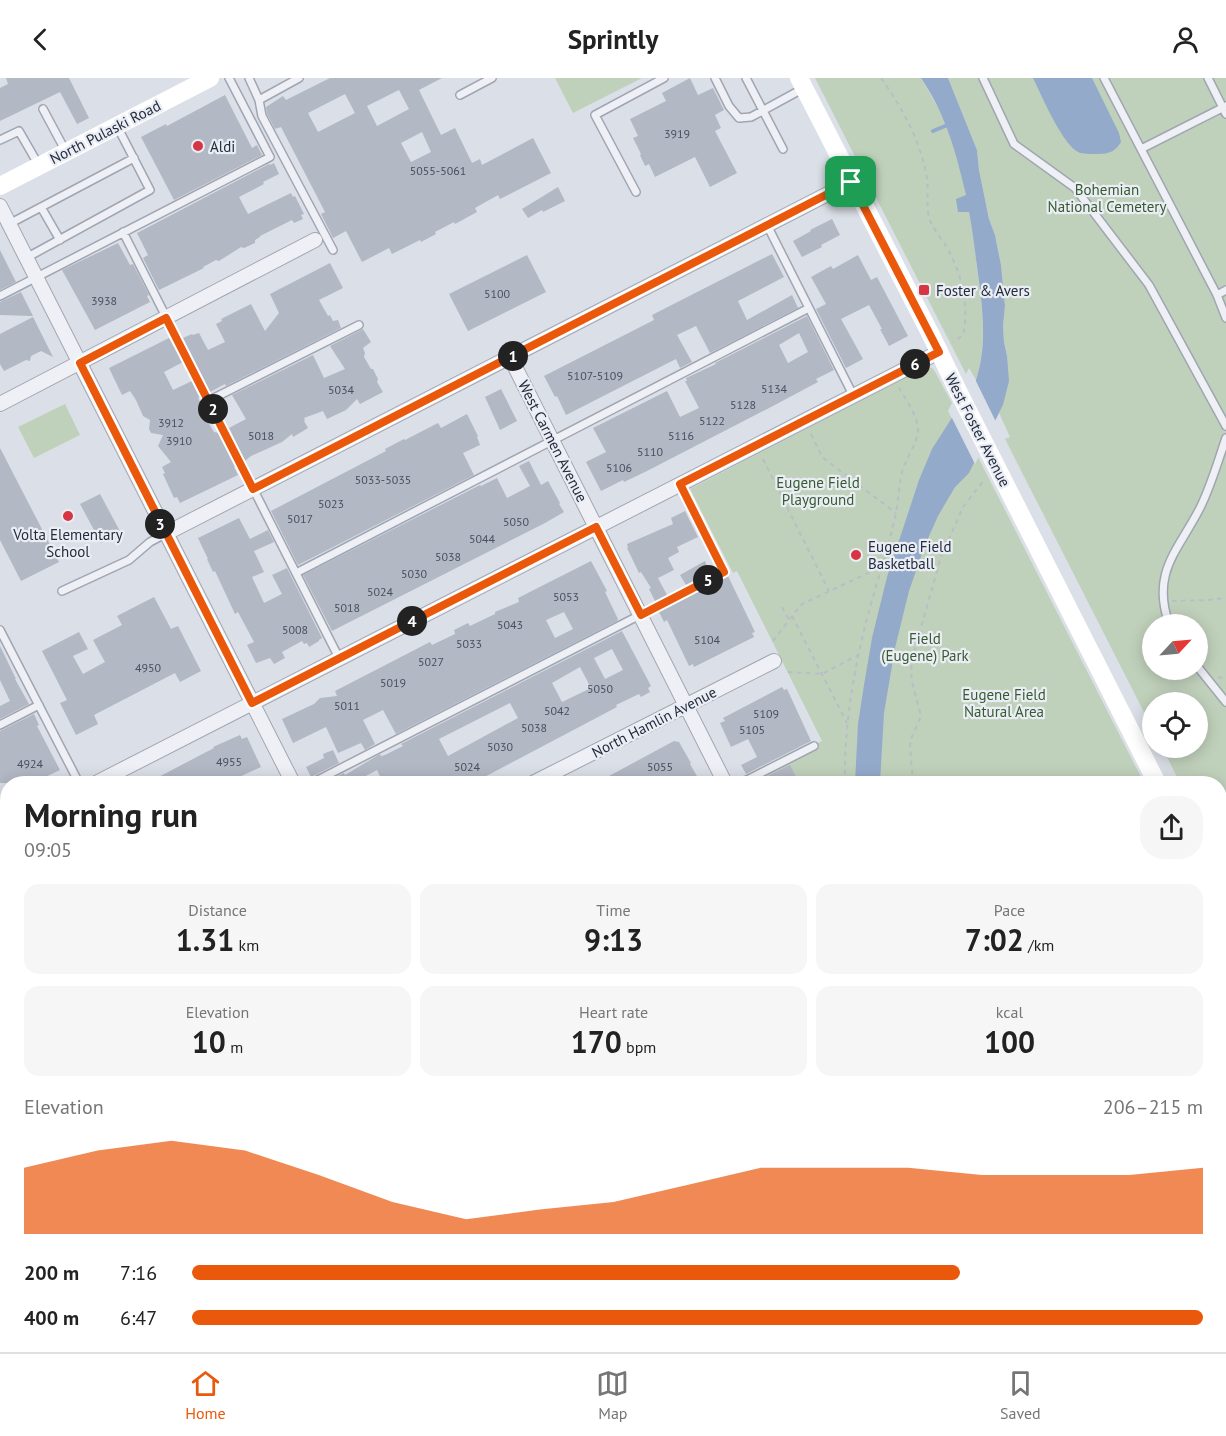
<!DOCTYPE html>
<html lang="en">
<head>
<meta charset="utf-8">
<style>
	:root { --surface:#fff; --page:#f6f6f6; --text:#222; --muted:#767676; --line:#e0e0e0; --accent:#ea580c }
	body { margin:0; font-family:"PT Sans",sans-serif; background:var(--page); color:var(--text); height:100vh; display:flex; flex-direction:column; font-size:22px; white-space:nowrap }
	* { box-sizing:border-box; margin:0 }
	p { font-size:20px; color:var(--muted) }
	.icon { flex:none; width:33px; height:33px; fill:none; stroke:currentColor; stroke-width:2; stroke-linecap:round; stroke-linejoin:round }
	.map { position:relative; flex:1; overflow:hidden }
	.details { position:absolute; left:0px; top:698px; width:1227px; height:578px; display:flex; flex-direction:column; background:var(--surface); border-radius:24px 24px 0 0; box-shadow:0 3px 15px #0003 }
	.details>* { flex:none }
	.needle { width:39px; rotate:64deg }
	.tools { position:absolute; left:1142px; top:536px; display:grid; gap:12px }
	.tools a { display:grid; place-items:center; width:66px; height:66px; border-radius:50%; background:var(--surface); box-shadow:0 3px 15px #0003; font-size:30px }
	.pin { position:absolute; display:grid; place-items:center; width:51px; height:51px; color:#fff; margin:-26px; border-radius:12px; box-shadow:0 3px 9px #0006 }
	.km { position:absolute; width:30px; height:30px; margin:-15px; border-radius:50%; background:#222; color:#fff; font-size:16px; line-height:30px; text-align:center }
	.round { display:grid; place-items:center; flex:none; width:63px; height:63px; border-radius:24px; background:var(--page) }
	.headline { display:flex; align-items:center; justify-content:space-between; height:102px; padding:0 24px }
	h1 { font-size:33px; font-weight:700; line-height:45px }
	.stats { display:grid; grid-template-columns:repeat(3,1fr); gap:9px; height:102px; padding:6px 24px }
	.stats div { display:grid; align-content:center; border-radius:15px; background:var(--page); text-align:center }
	.stats b { font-size:30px; font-weight:700 }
	.stats small { font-size:16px; font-weight:400 }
	.stats p { font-size:16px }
	.chart { height:168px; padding:12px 24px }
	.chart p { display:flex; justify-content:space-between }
	.chart svg { width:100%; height:108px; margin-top:6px; fill:var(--accent); opacity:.7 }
	ul { padding:0 24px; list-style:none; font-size:20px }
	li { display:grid; grid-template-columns:96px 72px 1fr; align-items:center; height:45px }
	li i { height:15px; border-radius:8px; background:var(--accent) }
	header { display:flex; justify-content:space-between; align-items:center; height:78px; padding:0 24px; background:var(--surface); font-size:27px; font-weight:700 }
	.tab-bar { display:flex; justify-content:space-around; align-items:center; height:84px; border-top:2px solid var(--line); background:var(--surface); font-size:16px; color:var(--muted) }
	.tab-bar a { display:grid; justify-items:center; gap:3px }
	.tab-bar .active { color:var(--accent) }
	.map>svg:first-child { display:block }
	.green { fill:#c0d1bb; fill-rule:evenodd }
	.water { fill:#93aaca }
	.pier { fill:#dbdfe7 }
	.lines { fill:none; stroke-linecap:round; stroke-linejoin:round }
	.stream { stroke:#93aaca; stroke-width:4 }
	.building { fill:#b2b8c4; fill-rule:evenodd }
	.lane-casing { stroke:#a0a6b1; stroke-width:10 }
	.street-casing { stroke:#a0a6b1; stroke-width:16 }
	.path { stroke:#b9bdc5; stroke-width:2; stroke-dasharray:4.5 4.5; stroke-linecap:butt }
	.lane { stroke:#eef0f5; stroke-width:7 }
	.street { stroke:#eef0f5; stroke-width:14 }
	.secondary { stroke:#fff; stroke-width:18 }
	.route-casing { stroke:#fff; stroke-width:12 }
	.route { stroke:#ea580c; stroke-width:8 }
	.poi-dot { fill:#d63544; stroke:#eaeef4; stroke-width:2 }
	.labels { text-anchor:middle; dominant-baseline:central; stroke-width:4.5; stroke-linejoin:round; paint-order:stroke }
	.number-label { font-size:12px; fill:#484f5f }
	.street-label { font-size:15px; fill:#242c3d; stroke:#eaeef4 }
	.poi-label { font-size:15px; fill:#242c3d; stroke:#eaeef4; text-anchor:start }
	.park-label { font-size:15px; fill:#365a31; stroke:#eaeef4 }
</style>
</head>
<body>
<header><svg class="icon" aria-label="back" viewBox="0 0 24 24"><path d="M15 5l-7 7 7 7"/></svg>Sprintly<svg class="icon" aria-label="person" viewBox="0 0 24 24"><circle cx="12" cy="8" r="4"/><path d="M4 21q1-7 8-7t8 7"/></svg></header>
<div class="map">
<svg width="1226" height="1274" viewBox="0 0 1226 1274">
	<rect width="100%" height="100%" fill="#dbdfe7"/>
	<path class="green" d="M 555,0 L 642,0 L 573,35 Z
		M 815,0 L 921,0 L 943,38 L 956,72 L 966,117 L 958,134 L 969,134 C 973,153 975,171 977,190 C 982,226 988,266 976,302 L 969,290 L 966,296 Z
		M 948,0 L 1226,0 L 1226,796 L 1220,783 L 1220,705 L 1180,705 L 1162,669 L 1197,669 L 1197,624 L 1152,624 L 1152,650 L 1005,361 L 1010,359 L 999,335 L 1003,327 L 1007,278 L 1004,264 L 1003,248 L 1005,228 L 1001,187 L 995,157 L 989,141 L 979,92 L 977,72 ZM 1152,546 L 1197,546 L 1197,591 L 1152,591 Z
		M 926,289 L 932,290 L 934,292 L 952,325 L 948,333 L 974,385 L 978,379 L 1144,705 L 741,705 L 822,663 L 737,493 L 733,495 L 690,411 Z
		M 65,326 L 80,357 L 34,380 L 18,349 Z"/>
	<path class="water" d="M 921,0 L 948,0 L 977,72 L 979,92 L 989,141 L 995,157 L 1001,187 L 1005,228 L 1003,248 L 1004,264 L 1007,278 L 1009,303 L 1003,327 L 969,395 L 955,409 L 938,438 L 925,467 L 909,513 L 895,570 L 884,635 L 880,705 L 855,705 L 858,646 L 864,607 L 872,560 L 887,499 L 919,402 L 932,371 L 976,302 C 989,263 981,220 976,181 C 974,165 972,150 969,134 L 958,134 L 956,121 L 966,117 C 956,74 946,37 921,0 Z
		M 1033,0 L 1092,0 L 1119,55 L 1121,64 C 1116,73 1109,76 1098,76 C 1093,76 1085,76 1080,75 C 1063,69 1041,16 1033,0 Z"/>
	<path class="pier" d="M 974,299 L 996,344 L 975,386 L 950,336 Z"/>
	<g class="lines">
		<path class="stream" d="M 933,53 L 950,46"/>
	</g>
	<path class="building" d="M 6,0 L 69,0 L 89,40 L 77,46 L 60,14 L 0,43 L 0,10 L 8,6 Z
		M 330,0 L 442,0 L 419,12 L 441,57 L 455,50 L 472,85 L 480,81 L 482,87 L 533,60 L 551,95 L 500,121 L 498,117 L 475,130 L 477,134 L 455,146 L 454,144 L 435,154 L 436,156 L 421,164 L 420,162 L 392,176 L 389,170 L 362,184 L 346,153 L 333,160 L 321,136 L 325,134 L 281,49 L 275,51 L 267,36 L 266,29 L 283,18 L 286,22 ZM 399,12 L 409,31 L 377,48 L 367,28 ZM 345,16 L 355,35 L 318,54 L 308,35 ZM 422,54 L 431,74 L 411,84 L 401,65 Z
		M 690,0 L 698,17 L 713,10 L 724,32 L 715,37 L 721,50 L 715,53 L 737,95 L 710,109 L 695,79 L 655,99 L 649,86 L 645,88 L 640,77 L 641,76 L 633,60 L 638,58 L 630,41 L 666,23 L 662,15 Z
		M 225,17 L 252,70 L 257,67 L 262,77 L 174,122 L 141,59 L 166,46 L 167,48 Z
		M 274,85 L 279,96 L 263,104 L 264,106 L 239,119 L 248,136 L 291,115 L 293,119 L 295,118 L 304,136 L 301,137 L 303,141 L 294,145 L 292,142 L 260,158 L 260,159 L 255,162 L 255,165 L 244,170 L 241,169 L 219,183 L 216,182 L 203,189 L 204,190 L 159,212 L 143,180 L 148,177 L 137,155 L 269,86 L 270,87 Z
		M 558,109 L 565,123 L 543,134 L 542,132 L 528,140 L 522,131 Z
		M 832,141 L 840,157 L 821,167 L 822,169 L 802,179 L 793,163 L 811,153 L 810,152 Z
		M 118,165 L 130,187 L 133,186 L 149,217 L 147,218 L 150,224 L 95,252 L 62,192 Z
		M 0,172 L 16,204 L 0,212 Z
		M 772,176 L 784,199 L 738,223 L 747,242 L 792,217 L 798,230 L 710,275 L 696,248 L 677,257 L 692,284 L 680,290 L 676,281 L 566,337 L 557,318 L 555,319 L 544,298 L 654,242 L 652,237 Z
		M 527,177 L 546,214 L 468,253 L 449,216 Z
		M 858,177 L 871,202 L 877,199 L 908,258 L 889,268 L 880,251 L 882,251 L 869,227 L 841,241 L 863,281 L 846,290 L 816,231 L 826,226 L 811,199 L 831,188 L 833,191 Z
		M 330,185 L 343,210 L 319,222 L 328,238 L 330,237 L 333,243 L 338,242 L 341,250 L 226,308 L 225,306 L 210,314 L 183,260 L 192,256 L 193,257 L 199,255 L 208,272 L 225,264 L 216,246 L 222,243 L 221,241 L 251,226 L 265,253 L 279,235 L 270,216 Z
		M 21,214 L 33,238 L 0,237 L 0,224 Z
		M 807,238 L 834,292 L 816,301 L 818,304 L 771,329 L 647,393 L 624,404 L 623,402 L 601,413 L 586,384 L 606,374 L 593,350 L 667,313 L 680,339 L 699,330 L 685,303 L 687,303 L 686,300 L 716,286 L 715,285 ZM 799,255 L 808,274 L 788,285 L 779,267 Z
		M 33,239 L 53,279 L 41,273 L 31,278 L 30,283 L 26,282 L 4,293 L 0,286 L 0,256 Z
		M 363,251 L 371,264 L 363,270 L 365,275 L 364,279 L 371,291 L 373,291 L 378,301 L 377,304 L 383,314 L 360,326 L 357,321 L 346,332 L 327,341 L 323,333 L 304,340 L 305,342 L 304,343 L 308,350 L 293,359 L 292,356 L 282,364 L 251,378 L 245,383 L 229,350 L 246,341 L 232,317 L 313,277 L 324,300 L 345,291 L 330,268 Z
		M 169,260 L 183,284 L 164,294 L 173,312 L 192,303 L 200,319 L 198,320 L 205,332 L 202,334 L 214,354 L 219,355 L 236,389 L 234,389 L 238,397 L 180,425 L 177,419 L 174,420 L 163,396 L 165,395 L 162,389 L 171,384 L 158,368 L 163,357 L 151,355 L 149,351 L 150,342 L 143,338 L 136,322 L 130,313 L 122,317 L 109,290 Z
		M 501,311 L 517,343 L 500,352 L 485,319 Z
		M 467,336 L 478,358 L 477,359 L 480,367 L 463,375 L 474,397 L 298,487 L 271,433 L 386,373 L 385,371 L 404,361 L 405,362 L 438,345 L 441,350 Z
		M 0,370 L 59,484 L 21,503 L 0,462 Z
		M 529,383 L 541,407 L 548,403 L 560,425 L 559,426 L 564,434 L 545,445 L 332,553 L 303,497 L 480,407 L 481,408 L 497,400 L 507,420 L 530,408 L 519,388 Z
		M 100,416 L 121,455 L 101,465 L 80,426 Z
		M 685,433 L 698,459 L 677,469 L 679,474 L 668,480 L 674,492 L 658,500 L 667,517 L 655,523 L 649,511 L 651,510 L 641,494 L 639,495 L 627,470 L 628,470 L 627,466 L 673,446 L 671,440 Z
		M 239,440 L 250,461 L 268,452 L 274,464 L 254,473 L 264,494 L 252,499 L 264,525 L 282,516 L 272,497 L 287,490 L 322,560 L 319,562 L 319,563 L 309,569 L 307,565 L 304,566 L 302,563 L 282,574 L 285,580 L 274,586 L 270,580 L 256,585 L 247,567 L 254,564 L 238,534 L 235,536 L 215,493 L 213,494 L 207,481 L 208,481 L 198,460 Z
		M 591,483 L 607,513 L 605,514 L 618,541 L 617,543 L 396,656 L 383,632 L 363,642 L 375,666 L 365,672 L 361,665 L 338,675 L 326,649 L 293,665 L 282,641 L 314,626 L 320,620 L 337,618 L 335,613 L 430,564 L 432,567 L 455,556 L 454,552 L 468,545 L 470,548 L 495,536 L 495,534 L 519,524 L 518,520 ZM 564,534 L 573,551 L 555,560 L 546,542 Z
		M 705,483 L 710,495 L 686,507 L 680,497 Z
		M 728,498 L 755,554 L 752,555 L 754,559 L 694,589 L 693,586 L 689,588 L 667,542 L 664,544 L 659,534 Z
		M 154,519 L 171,551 L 178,548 L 201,593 L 180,604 L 175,595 L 94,637 L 98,646 L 76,657 L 60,625 L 67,622 L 42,573 L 79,554 L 88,571 L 73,578 L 83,596 L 105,584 L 93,562 L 122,547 L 117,538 Z
		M 622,553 L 651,608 L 648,610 L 650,614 L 641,619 L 639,616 L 616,627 L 617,629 L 473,705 L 383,705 L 377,692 L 353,705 L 324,705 L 344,695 L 345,697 L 380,676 L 381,678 L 385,677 L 403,668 L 401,666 ZM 612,571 L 623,592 L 605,601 L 594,580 ZM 580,589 L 591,610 L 562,624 L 552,605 ZM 510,625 L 518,640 L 448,678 L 439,661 Z
		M 0,568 L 16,601 L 15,601 L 29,626 L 0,641 L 0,628 L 10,623 L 0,602 Z
		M 782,609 L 784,612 L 787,611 L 811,663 L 746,696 L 741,687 L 757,679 L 748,661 L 731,669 L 720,645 L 725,643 L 723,640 Z
		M 34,636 L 39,647 L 37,648 L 60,692 L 35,704 L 33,700 L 23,705 L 0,705 L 0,653 Z
		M 240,657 L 242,661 L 247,659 L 261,689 L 226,705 L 147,705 L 214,670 L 213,669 Z
		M 674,663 L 679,664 L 691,685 L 690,686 L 698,700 L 688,705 L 596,705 Z
		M 333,672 L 339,685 L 311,699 L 306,689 L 324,680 L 323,676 Z
		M 790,687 L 799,705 L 764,705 L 762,701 Z"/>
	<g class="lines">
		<g class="lane-casing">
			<path id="lane" d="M 249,0 L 259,22 L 262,38 L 333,172
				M 715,0 L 729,28 L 739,40 L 751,39 L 804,10
				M 746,0 L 783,71
				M 983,0 L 1014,66 L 1075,110 L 1149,207 L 1226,348
				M 1104,0 L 1217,217 L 1226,240
				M 1208,0 L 1226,36
				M 460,17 L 492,0
				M 259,22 L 299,0
				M 43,31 L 65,72
				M 0,62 L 19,53 L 38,86
				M 1141,71 L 1226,28
				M 636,114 L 595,37 L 664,0
				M 41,129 L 60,162
				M 9,146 L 134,80
				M 767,147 L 853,317
				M 123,154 L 339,580
				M 26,180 L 150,112 L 117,48
				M 1217,217 L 1226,212
				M 0,218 L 270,79 L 229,0
				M 208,323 L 359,247
				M 296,495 L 809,230
				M 62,513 L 129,482 L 150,464 L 165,456
				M 1169,546 C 1151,494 1178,473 1200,430 C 1211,408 1218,383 1226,360
				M 0,552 L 79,705
				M 1197,588 L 1226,624
				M 0,647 L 39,627
				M 312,705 L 724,494 L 680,406
				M 741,705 L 814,668
				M 0,864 L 8,861
				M 1220,1042 L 1226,1054
				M 0,1085 L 8,1081
				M 1220,1111 L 1226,1107
				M 896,1268 L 899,1274
				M 54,1274 L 67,1268
				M 477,1274 L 489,1268"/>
		</g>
		<g class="street-casing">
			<path id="street" d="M 0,128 L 293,705
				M 510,279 L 725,705
				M 0,326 L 315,162
				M 165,456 L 851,104
				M 96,705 L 939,274
				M 533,705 L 774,583
				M 0,754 L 8,750
				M 0,978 L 8,993
				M 1220,1001 L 1226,998
				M 0,1195 L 8,1192
				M 1220,1220 L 1226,1217
				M 146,1268 L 149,1274
				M 577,1268 L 581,1274
				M 268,1274 L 281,1268
				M 689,1274 L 701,1268
				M 1112,1274 L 1125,1268"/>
		</g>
		<path class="path" d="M 881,0 C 903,31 920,62 927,100 C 929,114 925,131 931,145 C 935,153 942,161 946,168 C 961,193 970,228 963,257 L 953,264
			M 811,356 L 822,379 L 896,435
			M 763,381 L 829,513
			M 1172,523 L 1208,522 L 1226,520
			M 782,529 L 789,542
			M 792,538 L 847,645
			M 773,563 L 792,538 L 802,526 L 881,489
			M 788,594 L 822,596 L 858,577
			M 1218,599 L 1226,601
			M 845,705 C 844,647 854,589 869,533 C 878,500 889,468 896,435 C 898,423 899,411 901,399 C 903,384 918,365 918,352 C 918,338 906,322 899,310
			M 913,705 L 910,668 L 911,661 L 921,638 L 912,604 L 911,594 L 913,578 L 941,479 L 963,429 L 985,401
			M 1008,1268 L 1012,1274"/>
		<use href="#lane" class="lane"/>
		<use href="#street" class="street"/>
		<path class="secondary" d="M 799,0 L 931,257 L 957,311 L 1157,705
			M 0,108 L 210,0
			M 1220,829 L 1226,841"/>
	</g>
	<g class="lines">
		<g class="route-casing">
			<path id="route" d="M 851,104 L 939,274 L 680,406 L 724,494 L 641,537 L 596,449 L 252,625 L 80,285 L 166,240 L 253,411 Z"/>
		</g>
		<use href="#route" class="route"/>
	</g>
	<g class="poi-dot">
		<circle cx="198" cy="68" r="6"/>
		<rect x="918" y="206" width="12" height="12" rx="3"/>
		<circle cx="68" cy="438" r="6"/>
		<circle cx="856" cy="477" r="6"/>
	</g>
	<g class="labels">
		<g class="number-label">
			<text x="677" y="55">3919</text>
			<text x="438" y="92">5055-5061</text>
			<text x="497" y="215">5100</text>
			<text x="104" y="222">3938</text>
			<text x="595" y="297">5107-5109</text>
			<text x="774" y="310">5134</text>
			<text x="341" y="311">5034</text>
			<text x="743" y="326">5128</text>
			<text x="712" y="342">5122</text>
			<text x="171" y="344">3912</text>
			<text x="261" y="357">5018</text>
			<text x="681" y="357">5116</text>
			<text x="179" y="362">3910</text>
			<text x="650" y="373">5110</text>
			<text x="619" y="389">5106</text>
			<text x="383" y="401">5033-5035</text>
			<text x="331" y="425">5023</text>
			<text x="300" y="440">5017</text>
			<text x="516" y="443">5050</text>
			<text x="482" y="460">5044</text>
			<text x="448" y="478">5038</text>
			<text x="414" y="495">5030</text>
			<text x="380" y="513">5024</text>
			<text x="566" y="518">5053</text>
			<text x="347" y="529">5018</text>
			<text x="510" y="546">5043</text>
			<text x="295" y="551">5008</text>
			<text x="707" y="561">5104</text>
			<text x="469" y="565">5033</text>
			<text x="431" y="583">5027</text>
			<text x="148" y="589">4950</text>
			<text x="393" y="604">5019</text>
			<text x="600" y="610">5050</text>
			<text x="347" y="627">5011</text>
			<text x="557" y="632">5042</text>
			<text x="766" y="635">5109</text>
			<text x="534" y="649">5038</text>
			<text x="752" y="651">5105</text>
			<text x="500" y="668">5030</text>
			<text x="229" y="683">4955</text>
			<text x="30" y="685">4924</text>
			<text x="467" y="688">5024</text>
			<text x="660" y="688">5055</text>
		</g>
		<g class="street-label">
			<text transform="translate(105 54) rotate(-27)">North Pulaski Road</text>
			<text transform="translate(978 352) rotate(63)">West Foster Avenue</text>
			<text transform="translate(553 363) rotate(63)">West Carmen Avenue</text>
			<text transform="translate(654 644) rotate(-27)">North Hamlin Avenue</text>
		</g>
		<g class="poi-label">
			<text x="210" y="68">Aldi</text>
			<text x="936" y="212">Foster &amp; Avers</text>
			<text x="68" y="456" text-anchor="middle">Volta Elementary<tspan x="68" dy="17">School</tspan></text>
			<text x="868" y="468">Eugene Field<tspan x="868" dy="17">Basketball</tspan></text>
		</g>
		<g class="park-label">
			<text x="1107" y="111">Bohemian<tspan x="1107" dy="17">National Cemetery</tspan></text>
			<text x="818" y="404">Eugene Field<tspan x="818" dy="17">Playground</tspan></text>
			<text x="925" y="560">Field<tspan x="925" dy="17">(Eugene) Park</tspan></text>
			<text x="1004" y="616">Eugene Field<tspan x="1004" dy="17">Natural Area</tspan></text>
		</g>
	</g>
</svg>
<div class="tools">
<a><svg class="needle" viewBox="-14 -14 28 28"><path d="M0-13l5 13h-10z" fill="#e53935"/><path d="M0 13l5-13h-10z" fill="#767676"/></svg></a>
<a><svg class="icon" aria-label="locate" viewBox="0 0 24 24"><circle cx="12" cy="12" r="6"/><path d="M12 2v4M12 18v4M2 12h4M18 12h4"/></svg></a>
</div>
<div class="pin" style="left:851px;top:104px;background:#1e9e55"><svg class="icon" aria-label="arrive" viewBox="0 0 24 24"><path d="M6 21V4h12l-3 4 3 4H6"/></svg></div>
<b class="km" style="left:513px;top:278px">1</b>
<b class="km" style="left:213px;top:331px">2</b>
<b class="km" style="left:160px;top:446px">3</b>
<b class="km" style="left:412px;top:543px">4</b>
<b class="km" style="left:708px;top:502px">5</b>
<b class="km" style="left:915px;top:286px">6</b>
<section class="details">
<div class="headline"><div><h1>Morning run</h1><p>09:05</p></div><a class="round"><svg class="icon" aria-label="share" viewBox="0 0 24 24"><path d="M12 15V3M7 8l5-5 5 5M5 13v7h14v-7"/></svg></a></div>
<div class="stats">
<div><p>Distance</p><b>1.31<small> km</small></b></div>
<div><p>Time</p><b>9:13</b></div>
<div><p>Pace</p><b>7:02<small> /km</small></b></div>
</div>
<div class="stats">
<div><p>Elevation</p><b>10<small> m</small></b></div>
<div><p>Heart rate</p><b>170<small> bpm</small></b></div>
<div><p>kcal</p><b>100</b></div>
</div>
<div class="chart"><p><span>Elevation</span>206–215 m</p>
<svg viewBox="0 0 160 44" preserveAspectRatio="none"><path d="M0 44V17L10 10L20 6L30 10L40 20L50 31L60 38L70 34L80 31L90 24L100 17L110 17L120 17L130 20L140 20L150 20L160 17V44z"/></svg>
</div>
<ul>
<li><b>200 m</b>7:16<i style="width:76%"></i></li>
<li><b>400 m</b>6:47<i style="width:100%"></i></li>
</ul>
</section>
</div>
<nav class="tab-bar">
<a class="active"><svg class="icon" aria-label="home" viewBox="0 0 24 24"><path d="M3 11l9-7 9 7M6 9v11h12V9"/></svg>Home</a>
<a><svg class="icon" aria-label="map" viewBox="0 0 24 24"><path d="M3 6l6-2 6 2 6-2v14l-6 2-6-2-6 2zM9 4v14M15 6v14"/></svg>Map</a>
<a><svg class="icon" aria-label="saved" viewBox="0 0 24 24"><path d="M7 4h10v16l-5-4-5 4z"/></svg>Saved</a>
</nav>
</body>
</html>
